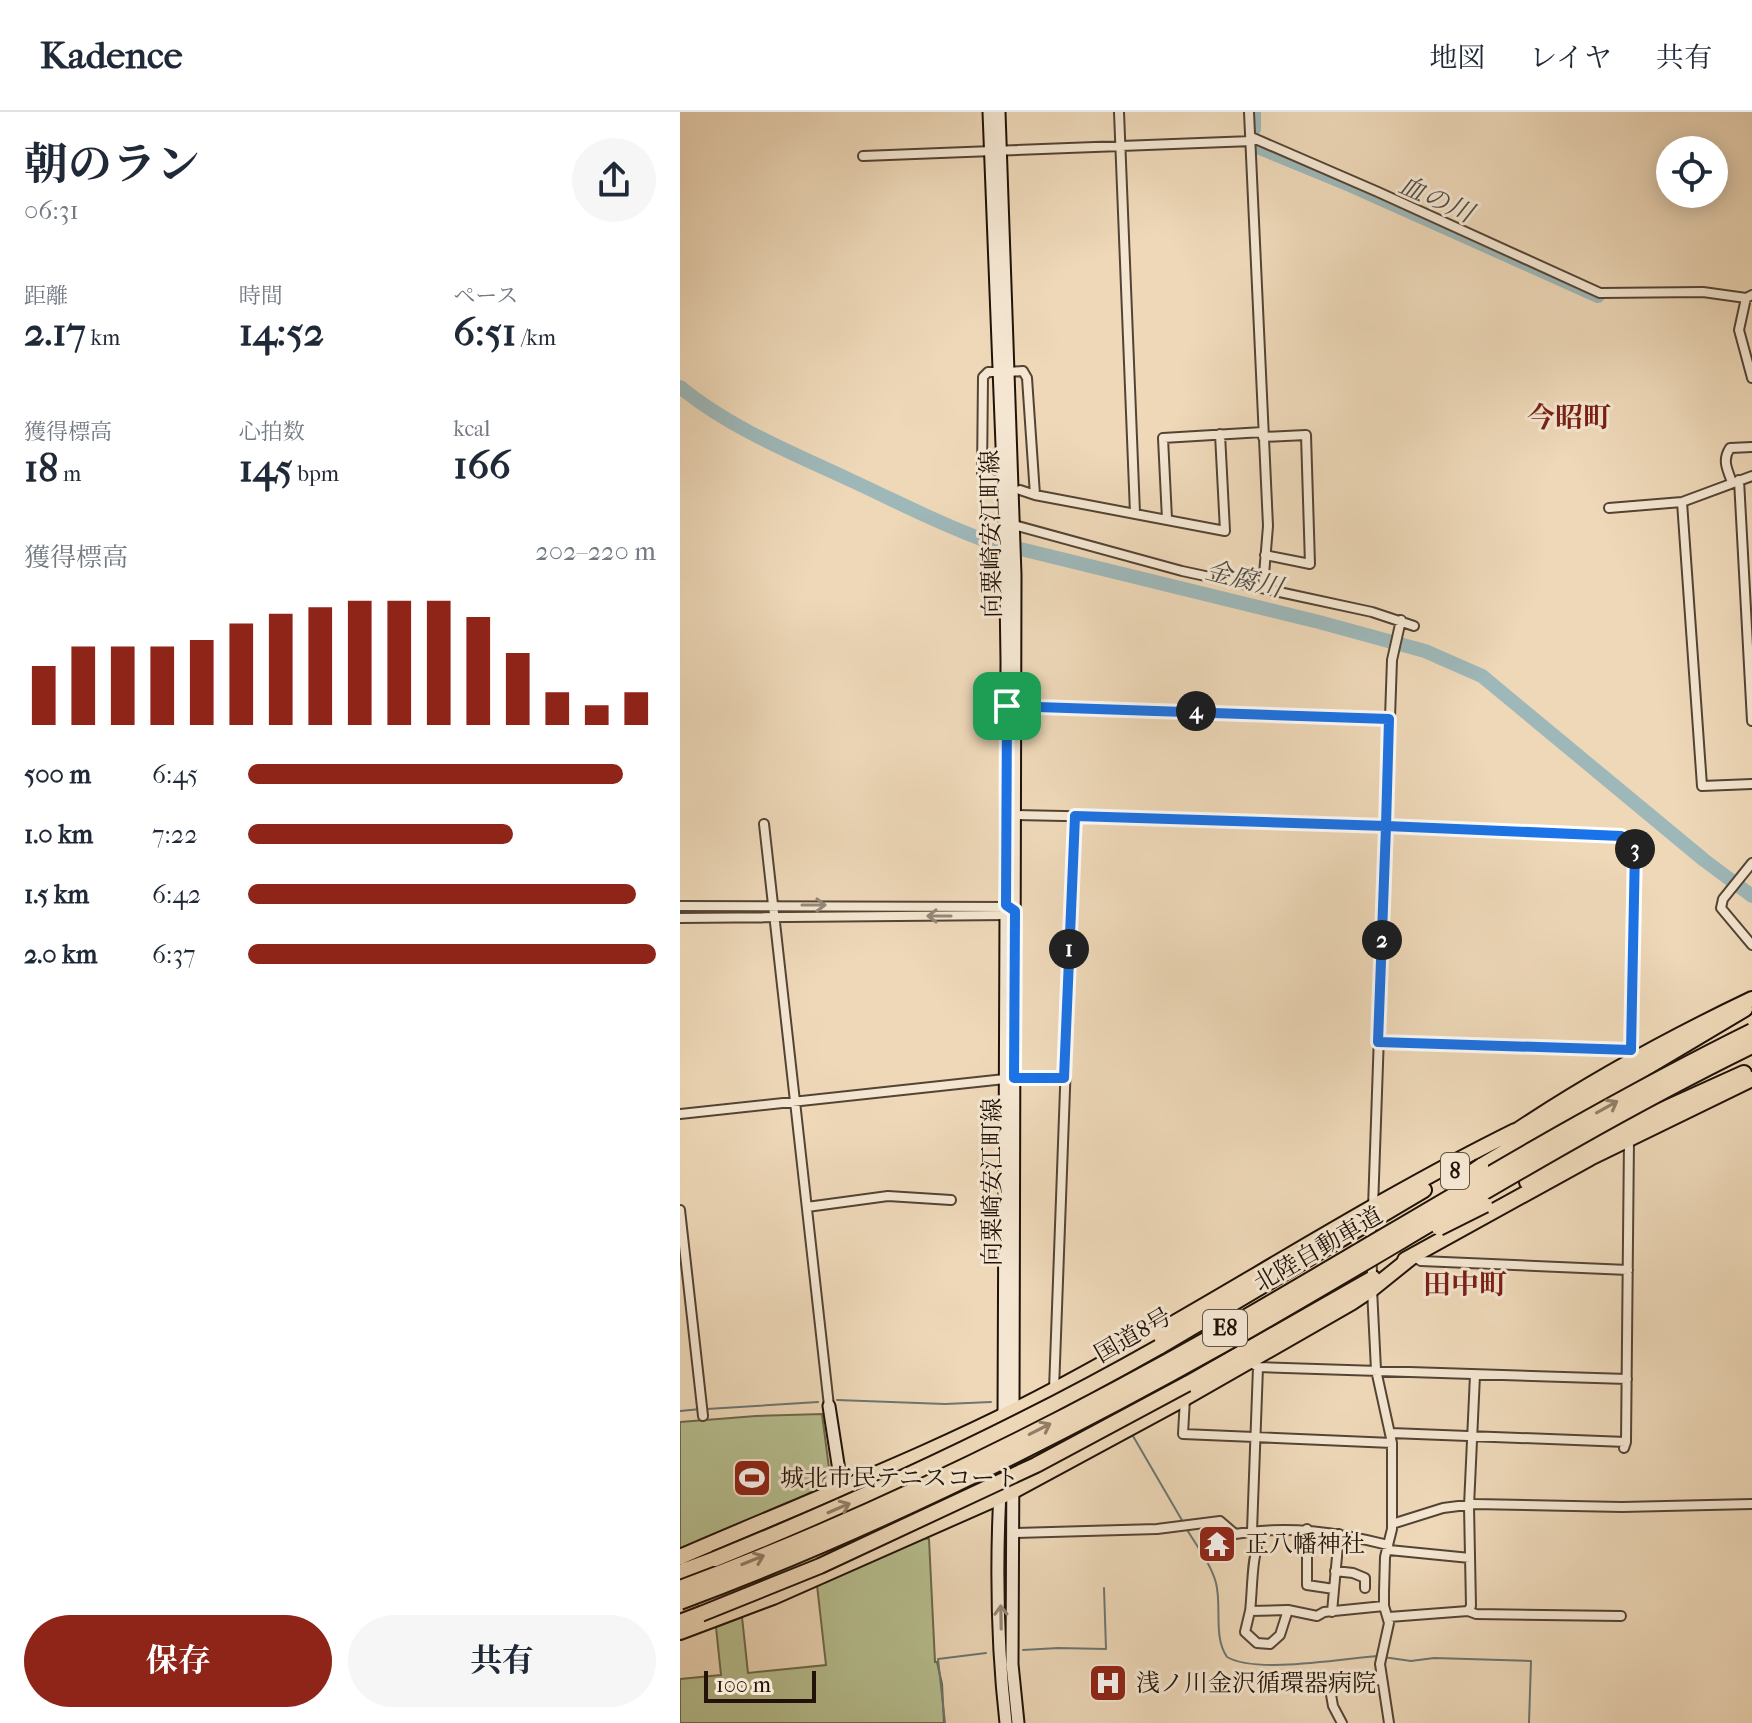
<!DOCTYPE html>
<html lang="ja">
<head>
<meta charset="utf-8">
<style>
	:root { --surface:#fff; --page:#f6f6f7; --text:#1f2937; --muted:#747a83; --line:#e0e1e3; --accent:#8f2418 }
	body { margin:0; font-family:"IM FELL French Canon","Noto Serif JP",serif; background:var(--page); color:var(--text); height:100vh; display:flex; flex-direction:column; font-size:30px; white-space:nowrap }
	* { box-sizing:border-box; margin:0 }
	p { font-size:26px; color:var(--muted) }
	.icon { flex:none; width:44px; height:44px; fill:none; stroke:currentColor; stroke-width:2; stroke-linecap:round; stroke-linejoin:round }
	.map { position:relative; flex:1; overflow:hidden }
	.sheet { display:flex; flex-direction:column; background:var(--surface); width:680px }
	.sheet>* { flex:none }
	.tools { position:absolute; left:976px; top:24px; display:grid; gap:16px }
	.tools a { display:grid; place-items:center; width:72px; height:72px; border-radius:50%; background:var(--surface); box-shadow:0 4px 20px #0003; font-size:40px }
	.scale { position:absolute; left:24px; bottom:20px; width:112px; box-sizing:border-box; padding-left:8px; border:4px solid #211309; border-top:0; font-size:22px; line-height:28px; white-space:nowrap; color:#211309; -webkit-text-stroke:6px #f4e6d1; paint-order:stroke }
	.pin { position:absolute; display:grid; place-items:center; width:68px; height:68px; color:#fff; margin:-34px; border-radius:16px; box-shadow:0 4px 12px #0006 }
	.km { position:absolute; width:40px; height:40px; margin:-20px; border-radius:50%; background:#222; color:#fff; font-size:22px; line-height:40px; text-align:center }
	.round { display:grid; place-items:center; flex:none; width:84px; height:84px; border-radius:42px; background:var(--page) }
	.head { display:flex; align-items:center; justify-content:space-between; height:136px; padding:0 24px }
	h1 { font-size:44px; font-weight:700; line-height:60px }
	.metrics { display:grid; grid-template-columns:repeat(3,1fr); gap:12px; height:136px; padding:8px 24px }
	.metrics div { display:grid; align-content:center }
	.metrics b { font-size:40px; font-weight:700 }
	.metrics small { font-size:22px; font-weight:400 }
	.metrics p { font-size:22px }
	.chart { height:224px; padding:16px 24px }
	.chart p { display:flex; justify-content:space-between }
	.chart svg { width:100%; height:144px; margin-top:8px; stroke:var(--accent); stroke-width:6 }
	.primary-button { display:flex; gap:16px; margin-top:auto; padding:16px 24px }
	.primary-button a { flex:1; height:92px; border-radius:48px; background:var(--accent); color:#fff; font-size:32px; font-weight:700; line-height:92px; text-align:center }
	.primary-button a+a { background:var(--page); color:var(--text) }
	ul { padding:0 24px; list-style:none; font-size:26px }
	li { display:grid; grid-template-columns:128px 96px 1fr; align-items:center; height:60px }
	li i { height:20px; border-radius:10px; background:var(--accent) }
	header { display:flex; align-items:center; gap:48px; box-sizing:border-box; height:112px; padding:0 40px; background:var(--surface); border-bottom:2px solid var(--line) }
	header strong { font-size:38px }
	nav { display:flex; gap:44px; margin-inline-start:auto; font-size:28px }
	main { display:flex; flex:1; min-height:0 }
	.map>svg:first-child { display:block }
	.green { fill:#b7bf90; stroke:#6c694c; stroke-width:2 }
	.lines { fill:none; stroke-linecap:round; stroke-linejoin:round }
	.stream { stroke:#6c7673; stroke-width:2 }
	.river { stroke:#9eb8b9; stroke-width:14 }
	.street-casing { stroke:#544435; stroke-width:12 }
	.secondary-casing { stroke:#211309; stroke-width:15 }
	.highway-casing { stroke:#211309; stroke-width:18 }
	.street { stroke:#f4e6d1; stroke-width:8 }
	.secondary { stroke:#f4e6d1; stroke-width:11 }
	.highway { stroke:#eed8b8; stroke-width:14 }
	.highway-bridge-casing { stroke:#211309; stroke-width:18; stroke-linecap:butt }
	.highway-bridge { stroke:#eed8b8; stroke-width:14 }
	.oneway { stroke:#958777 }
	.oneway2 { stroke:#927f69 }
	.route-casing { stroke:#fff; stroke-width:16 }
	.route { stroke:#1a73e8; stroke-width:10 }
	.labels { text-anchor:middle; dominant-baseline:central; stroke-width:6; stroke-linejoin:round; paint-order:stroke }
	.shield { fill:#f4e6d1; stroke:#605245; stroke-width:2 }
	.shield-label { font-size:22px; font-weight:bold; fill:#211309 }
	.street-label { font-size:24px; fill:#211309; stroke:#f4e6d1 }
	.poi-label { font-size:24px; fill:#211309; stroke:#f4e6d1; text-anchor:start }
	.water-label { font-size:26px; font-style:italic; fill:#4d4d47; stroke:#f4e6d1 }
	.quarter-label { font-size:28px; font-weight:bold; fill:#7a1f14; stroke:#f4e6d1 }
</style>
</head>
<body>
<header>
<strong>Kadence</strong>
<nav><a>地図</a><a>レイヤ</a><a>共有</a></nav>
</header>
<main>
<section class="sheet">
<div class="head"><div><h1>朝のラン</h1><p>06:31</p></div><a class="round"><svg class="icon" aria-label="share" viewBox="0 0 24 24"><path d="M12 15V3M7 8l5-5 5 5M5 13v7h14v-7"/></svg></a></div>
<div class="metrics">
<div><p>距離</p><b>2.17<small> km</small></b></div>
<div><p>時間</p><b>14:52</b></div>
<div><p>ペース</p><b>6:51<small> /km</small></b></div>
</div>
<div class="metrics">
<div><p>獲得標高</p><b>18<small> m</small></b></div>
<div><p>心拍数</p><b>145<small> bpm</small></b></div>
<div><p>kcal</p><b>166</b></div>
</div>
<div class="chart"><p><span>獲得標高</span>202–220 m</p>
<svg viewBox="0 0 160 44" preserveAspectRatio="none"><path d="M5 44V26M15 44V20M25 44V20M35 44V20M45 44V18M55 44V13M65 44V10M75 44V8M85 44V6M95 44V6M105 44V6M115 44V11M125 44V22M135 44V34M145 44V38M155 44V34"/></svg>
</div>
<ul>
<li><b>500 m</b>6:45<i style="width:92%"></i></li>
<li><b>1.0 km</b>7:22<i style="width:65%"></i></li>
<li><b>1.5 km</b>6:42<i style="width:95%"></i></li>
<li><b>2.0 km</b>6:37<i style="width:100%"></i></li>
</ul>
<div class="primary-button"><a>保存</a><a>共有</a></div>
</section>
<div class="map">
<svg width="1072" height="1611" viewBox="0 0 1072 1611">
	<rect width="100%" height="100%" fill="#eed8b8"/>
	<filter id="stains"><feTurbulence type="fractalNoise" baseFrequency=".0025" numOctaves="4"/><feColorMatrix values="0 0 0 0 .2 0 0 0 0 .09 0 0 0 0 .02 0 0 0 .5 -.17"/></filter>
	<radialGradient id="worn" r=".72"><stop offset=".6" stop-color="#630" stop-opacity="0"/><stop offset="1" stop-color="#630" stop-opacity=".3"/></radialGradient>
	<path class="green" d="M 142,1302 L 149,1356 L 140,1376 L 60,1414 L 0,1436 L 0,1310 L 76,1304 Z
		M 242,1426 L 249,1427 L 255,1550 L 257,1550 L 262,1572 L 264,1611 L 0,1611 L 0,1567 L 41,1563 L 36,1515 L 62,1505 L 68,1561 L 146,1553 L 137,1473 Z"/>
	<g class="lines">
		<path class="stream" d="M 157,1288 L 265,1292 L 311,1290
			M 27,1297 L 138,1290
			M 0,1299 L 21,1297
			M 453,1324 L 503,1410
			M 506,1416 C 516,1433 531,1452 536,1471 C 542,1494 533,1525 547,1545 C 576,1562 661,1547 697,1544
			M 343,1538 L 378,1536 L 426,1537 L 424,1476
			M 703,1545 L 731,1549 L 754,1546 L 851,1549 L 849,1611
			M 265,1611 L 258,1547 L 306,1541"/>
		<path class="river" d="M 574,0 L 574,17
			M 575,34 L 670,73 L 918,184
			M 0,275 C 50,316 110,340 168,367 C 214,388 257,411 304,428 L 639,510 L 745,539 L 802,564 L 1024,748 L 1072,784"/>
		<g class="street-casing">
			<path id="street" d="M 439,0 L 455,401
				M 569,0 L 588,414 L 583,475
				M 571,25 L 698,80 L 920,181 L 1023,180 L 1066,186 L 1072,183
				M 183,44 L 572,29
				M 1066,186 L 1059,218 L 1072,266
				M 329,260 L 343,259 L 347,266 L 355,383 L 545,419 L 540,322
				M 583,325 L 626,323 L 630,452 L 585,443
				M 1059,368 L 1072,609
				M 317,370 L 302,362 L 303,265 L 308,260 L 319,260
				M 1052,370 C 1047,357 1042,348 1050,336 L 1072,335
				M 340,378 L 355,383
				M 1002,390 L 1022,674 L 1072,672
				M 929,396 L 1002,390 L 1072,364
				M 487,407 L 483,326 L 583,320
				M 334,413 L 502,459 L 692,500 L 734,514
				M 330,594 L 709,607
				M 332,703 L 527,707 L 941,724 L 955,736 L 951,938 L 957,945
				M 84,712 L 149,1294
				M 1072,751 L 1043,787 L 1041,796 L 1072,833
				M 0,794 L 328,795
				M 0,806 L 328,803
				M 698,930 L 951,938
				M 0,1002 L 334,966 L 384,966
				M 127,1095 L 208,1084 L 271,1088
				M 693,1096 L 712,548 L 721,508
				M 0,1098 L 23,1304
				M 691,1111 L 692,1166
				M 733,1144 L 741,1149 L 948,1158
				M 692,1177 L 696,1258 L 712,1331 L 712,1417 L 705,1445 L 704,1480 L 704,1494 L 709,1511 L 700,1552 L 709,1611
				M 573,1252 L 578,1255 L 947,1267
				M 578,1255 L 572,1419 L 577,1438 C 572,1446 572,1486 570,1499 L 608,1498 L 637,1504 L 644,1500 L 704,1494
				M 374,1278 L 395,704
				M 505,1286 L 503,1322 L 712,1331
				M 711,1321 L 946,1330
				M 944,1336 L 946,1330 L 949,1027
				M 712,1412 L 763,1396 L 794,1392 L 942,1395 L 1072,1392
				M 627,1417 L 627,1473 L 654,1477
				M 335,1421 L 477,1417 L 540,1409 L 555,1422 C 609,1413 656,1420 708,1433 L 709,1438 L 790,1446
				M 655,1459 L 673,1461 L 685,1466 L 685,1476
				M 570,1499 L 565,1520 L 577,1531 L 590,1532 L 600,1523 L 608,1498
				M 788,1499 L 796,1502 L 941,1504
				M 652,1500 L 659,1422
				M 709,1505 L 788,1499 L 791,1494 L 789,1394 L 795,1263
				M 662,1611 L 653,1594 L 649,1571 L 702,1568"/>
		</g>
		<g class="secondary-casing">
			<path id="secondary" d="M 309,0 L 325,410 L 327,549 L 324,1307
				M 319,0 L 335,463 L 333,1303
				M 149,1294 L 162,1378
				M 333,1340 L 332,1552 L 338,1611
				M 322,1344 C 316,1432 316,1524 326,1611"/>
		</g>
		<g class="highway-casing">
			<path id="highway" d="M 829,1024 C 906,972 988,927 1072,887
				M 801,1054 L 1065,897
				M 847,1070 L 949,1013 L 1064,961
				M 725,1148 L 910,1046 L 1072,967
				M 479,1235 L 744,1078
				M 507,1272 L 693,1166
				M 0,1445 C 126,1390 254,1342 376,1277 C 531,1195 677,1097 835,1019
				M 0,1460 L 35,1447
				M 0,1510 L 21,1502
				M 0,1520 L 93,1485 L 333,1379 L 505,1286 L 671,1191 L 692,1177 L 733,1144"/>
		</g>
		<use href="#street" class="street"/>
		<use href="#secondary" class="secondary"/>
		<use href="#highway" class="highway"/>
		<g class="highway-bridge-casing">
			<path id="highway-bridge" d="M 776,1071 L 801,1054
				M 759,1116 L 805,1093
				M 35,1447 C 187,1385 336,1316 479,1235
				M 0,1476 C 186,1407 365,1319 538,1221 C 715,1120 888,1010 1072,919
				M 0,1490 C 188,1420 368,1331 543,1233 C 720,1133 890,1023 1072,934
				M 21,1502 L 140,1454 L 356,1353 L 507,1272"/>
		</g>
		<use href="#highway-bridge" class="highway-bridge"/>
	</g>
	<defs><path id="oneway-shaft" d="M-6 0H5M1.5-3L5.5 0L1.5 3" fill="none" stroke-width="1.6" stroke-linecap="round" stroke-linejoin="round" transform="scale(2)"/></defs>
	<g class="oneway">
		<use href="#oneway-shaft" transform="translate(134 793)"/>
		<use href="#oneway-shaft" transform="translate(259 804) rotate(180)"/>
		<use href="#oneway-shaft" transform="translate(321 1505) rotate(-91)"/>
	</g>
	<g class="oneway2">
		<use href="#oneway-shaft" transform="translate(927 995) rotate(-29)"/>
		<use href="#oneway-shaft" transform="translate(360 1317) rotate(-27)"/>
		<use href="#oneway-shaft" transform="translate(159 1396) rotate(-23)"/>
		<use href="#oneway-shaft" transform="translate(73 1448) rotate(-22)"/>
	</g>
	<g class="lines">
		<g class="route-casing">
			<path id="route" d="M 327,594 L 326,793 L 335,799 L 334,966 L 384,966 L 395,704 L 706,714 L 698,930 L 951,938 L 955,736 L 941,724 L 706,714 L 709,607 L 327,594"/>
		</g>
		<use href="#route" class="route"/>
	</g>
	<defs>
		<g id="stadium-square" transform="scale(2)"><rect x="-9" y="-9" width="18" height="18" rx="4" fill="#8f2418" stroke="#f4e6d1"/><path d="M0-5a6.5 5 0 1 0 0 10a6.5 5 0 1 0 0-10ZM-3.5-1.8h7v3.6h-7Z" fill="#fff"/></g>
		<g id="temple-square" transform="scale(2)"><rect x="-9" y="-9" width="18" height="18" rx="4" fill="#8f2418" stroke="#f4e6d1"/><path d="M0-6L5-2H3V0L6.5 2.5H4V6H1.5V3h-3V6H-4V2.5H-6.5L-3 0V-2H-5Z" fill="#fff"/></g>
		<g id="hospital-square" transform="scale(2)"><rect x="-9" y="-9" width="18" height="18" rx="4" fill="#8f2418" stroke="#f4e6d1"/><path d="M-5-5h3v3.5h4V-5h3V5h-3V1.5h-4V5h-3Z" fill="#fff"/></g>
	</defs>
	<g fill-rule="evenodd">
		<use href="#stadium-square" x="72" y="1366"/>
		<use href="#temple-square" x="537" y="1432"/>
		<use href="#hospital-square" x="428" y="1571"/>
	</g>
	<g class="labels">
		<g class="shield">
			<rect x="761" y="1041" width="28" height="36" rx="6"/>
			<rect x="523" y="1198" width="44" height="36" rx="6"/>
		</g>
		<g class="shield-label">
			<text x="775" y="1059">8</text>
			<text x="545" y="1216">E8</text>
		</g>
		<g class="street-label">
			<text transform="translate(311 422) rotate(-91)">向粟崎安江町線</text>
			<text transform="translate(312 1070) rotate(-90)">向粟崎安江町線</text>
			<text transform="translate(638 1137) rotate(-30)">北陸自動車道</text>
			<text transform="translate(453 1223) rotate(-30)">国道8号</text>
		</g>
		<g class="poi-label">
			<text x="100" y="1366">城北市民テニスコート</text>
			<text x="565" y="1432">正八幡神社</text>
			<text x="456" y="1571">浅ノ川金沢循環器病院</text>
		</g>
		<g class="water-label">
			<text transform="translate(756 87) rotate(24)">血の川</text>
			<text transform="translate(564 467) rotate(14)">金腐川</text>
		</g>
		<g class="quarter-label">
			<text x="889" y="305">今昭町</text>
			<text x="785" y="1172">田中町</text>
		</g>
	</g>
	<rect width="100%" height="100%" filter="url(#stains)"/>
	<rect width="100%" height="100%" fill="url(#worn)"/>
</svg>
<div class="tools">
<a><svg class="icon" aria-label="locate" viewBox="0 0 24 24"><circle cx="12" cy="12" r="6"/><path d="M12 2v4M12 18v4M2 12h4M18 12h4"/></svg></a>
</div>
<div class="scale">100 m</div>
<div class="pin" style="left:327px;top:594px;background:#1e9e55"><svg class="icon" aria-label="arrive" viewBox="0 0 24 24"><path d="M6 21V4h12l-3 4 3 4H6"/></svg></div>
<b class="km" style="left:389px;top:837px">1</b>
<b class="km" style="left:702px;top:828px">2</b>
<b class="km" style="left:955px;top:737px">3</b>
<b class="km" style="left:516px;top:599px">4</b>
</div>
</main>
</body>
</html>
